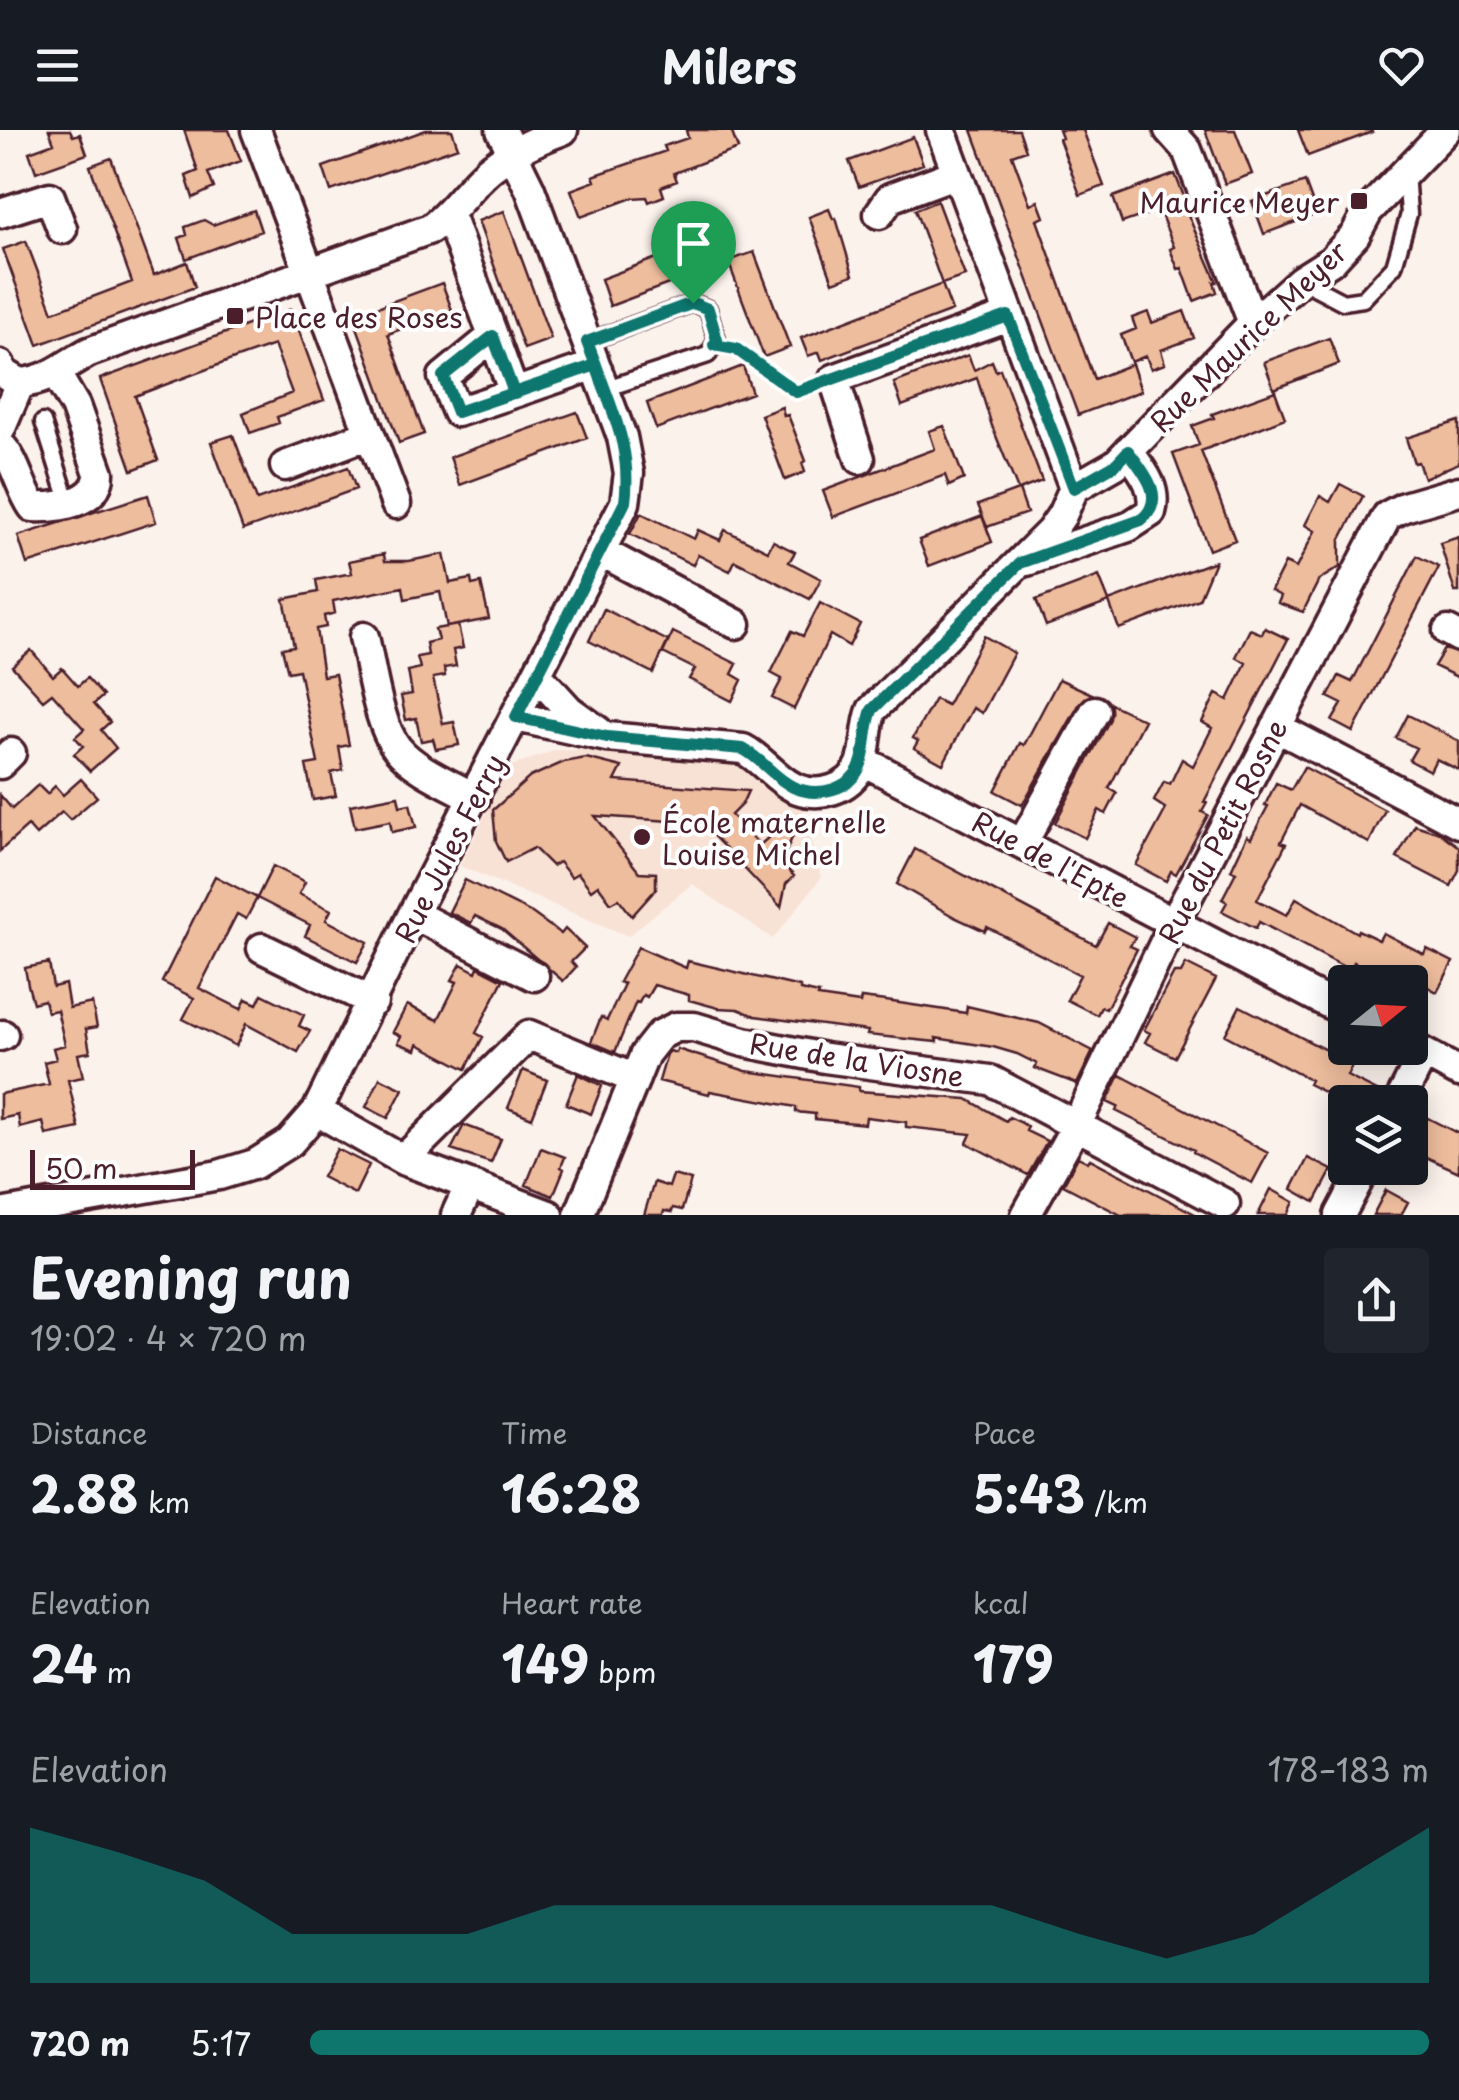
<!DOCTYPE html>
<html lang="en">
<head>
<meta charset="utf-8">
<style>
	:root { --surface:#171b24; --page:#20242c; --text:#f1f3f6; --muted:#9ea1a6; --accent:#0f766e }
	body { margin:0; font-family:"Playpen Sans",sans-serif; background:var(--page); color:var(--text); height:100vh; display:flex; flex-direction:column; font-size:38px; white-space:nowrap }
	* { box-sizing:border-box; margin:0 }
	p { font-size:32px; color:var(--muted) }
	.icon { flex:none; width:55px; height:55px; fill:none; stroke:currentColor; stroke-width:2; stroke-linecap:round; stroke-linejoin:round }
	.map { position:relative; height:1085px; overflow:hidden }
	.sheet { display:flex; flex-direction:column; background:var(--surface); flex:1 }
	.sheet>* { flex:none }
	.needle { width:65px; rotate:72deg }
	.fabs { position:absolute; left:1328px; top:835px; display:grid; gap:20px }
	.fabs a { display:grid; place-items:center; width:100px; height:100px; border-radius:10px; background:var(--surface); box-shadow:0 5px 25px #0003; font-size:50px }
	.scale { position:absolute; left:30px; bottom:25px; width:165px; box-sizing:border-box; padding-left:10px; border:5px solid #4a1f2b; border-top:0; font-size:28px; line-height:35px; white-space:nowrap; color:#4a1f2b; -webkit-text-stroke:8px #fff; paint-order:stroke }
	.pin { position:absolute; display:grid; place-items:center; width:85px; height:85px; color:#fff; margin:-102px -42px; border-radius:50% 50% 50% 0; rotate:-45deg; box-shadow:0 0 10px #0007 }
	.pin .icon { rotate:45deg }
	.round { display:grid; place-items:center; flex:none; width:105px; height:105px; border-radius:10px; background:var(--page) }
	.overview { display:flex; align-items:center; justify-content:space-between; height:170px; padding:0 30px }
	h1 { font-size:55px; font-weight:700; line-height:75px }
	.metrics { display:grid; grid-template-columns:repeat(3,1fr); gap:15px; height:170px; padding:10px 30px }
	.metrics div { display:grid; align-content:center }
	.metrics b { font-size:50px; font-weight:700 }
	.metrics small { font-size:28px; font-weight:400 }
	.metrics p { font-size:28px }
	.chart { height:280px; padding:20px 30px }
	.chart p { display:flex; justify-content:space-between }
	.chart svg { width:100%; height:180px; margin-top:10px; fill:var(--accent); opacity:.7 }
	ul { padding:0 30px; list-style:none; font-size:32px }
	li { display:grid; grid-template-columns:160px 120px 1fr; align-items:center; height:75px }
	li i { height:25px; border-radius:12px; background:var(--accent) }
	header { display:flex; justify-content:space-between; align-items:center; height:130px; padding:0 30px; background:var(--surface); font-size:45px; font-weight:700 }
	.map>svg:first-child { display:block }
	.built { fill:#f8e2d5 }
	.building { fill:#eebd9e; stroke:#4a1f2b; stroke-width:2.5 }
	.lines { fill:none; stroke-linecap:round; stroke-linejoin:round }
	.service-casing { stroke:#4a1f2b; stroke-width:21 }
	.minor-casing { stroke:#4a1f2b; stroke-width:35 }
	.path { stroke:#4a1f2b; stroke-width:4; stroke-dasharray:10 8; stroke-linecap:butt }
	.service { stroke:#fff; stroke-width:14 }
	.minor { stroke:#fff; stroke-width:28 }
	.route-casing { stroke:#fff; stroke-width:20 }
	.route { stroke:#0f766e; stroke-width:12 }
	.poi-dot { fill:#4a1f2b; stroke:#fff; stroke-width:4 }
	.labels { text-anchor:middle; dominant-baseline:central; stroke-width:8; stroke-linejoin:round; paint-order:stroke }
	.poi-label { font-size:28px; fill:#4a1f2b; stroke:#fff; text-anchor:start }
	.street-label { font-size:28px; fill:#4a1f2b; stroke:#fff }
</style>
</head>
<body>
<header><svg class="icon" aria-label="menu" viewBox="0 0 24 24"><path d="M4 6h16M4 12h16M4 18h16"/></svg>Milers<svg class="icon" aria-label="heart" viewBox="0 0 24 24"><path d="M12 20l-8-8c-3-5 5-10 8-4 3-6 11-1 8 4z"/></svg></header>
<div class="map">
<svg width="1459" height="1085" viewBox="0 0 1459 1085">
	<rect width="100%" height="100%" fill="#fcf2ec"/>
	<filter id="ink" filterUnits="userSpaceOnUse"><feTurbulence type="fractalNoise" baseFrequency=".01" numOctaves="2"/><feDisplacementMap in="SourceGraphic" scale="20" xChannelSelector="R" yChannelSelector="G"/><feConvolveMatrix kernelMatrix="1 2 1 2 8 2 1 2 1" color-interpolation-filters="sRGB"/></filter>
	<g filter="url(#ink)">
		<path class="built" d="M 556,620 L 628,621 L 746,637 L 803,678 L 821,748 L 773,809 L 692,754 L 628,806 L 460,736 L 509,637 Z"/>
		<path class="building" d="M 49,0 L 70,0 L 73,6 L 80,4 L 87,24 L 36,42 L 29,22 L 54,13 Z
			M 184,0 L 229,0 L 241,31 L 208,43 L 214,58 L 193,68 L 186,46 L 198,41 Z
			M 426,0 L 452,0 L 458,17 L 331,61 L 323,37 Z
			M 686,0 L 731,0 L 738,19 L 674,43 L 677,51 L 661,57 L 664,66 L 649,72 L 647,67 L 632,68 L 581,87 L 571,60 L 595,51 L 593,46 L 666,21 L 664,16 L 688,8 Z
			M 972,0 L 1019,0 L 1026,20 L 1012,25 L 1030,74 L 1038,71 L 1044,87 L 1037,90 L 1094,249 L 1132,234 L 1141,261 L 1078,285 Z
			M 1059,0 L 1083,0 L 1104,56 L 1080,65 L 1059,9 L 1062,8 Z
			M 1205,0 L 1235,0 L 1252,44 L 1225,54 Z
			M 1298,0 L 1371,0 L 1372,2 L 1308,26 Z
			M 913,7 L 923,34 L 859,57 L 849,31 Z
			M 111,28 L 154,145 L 187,132 L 195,157 L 38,215 L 3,119 L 26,111 L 53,182 L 132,152 L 90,36 Z
			M 1175,44 L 1185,69 L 1182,71 L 1217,152 L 1214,152 L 1217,162 L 1194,171 L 1182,138 L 1178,139 L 1170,119 L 1174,117 L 1159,80 L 1122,93 L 1113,67 Z
			M 1305,52 L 1317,84 L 1264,104 L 1252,71 Z
			M 937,71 L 965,146 L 942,154 L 915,80 Z
			M 829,79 L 833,89 L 836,88 L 853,145 L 833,152 L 809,87 Z
			M 254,80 L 261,101 L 186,129 L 179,108 L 187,105 L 185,97 L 204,90 L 213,95 Z
			M 504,81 L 551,209 L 524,219 L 478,91 Z
			M 696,113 L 706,140 L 610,176 L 601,149 Z
			M 754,122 L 790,217 L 764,227 L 728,131 Z
			M 442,153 L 452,180 L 388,204 L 424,304 L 399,313 L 353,186 Z
			M 942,154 L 952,181 L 822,230 L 819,222 L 808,226 L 801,208 Z
			M 291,179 L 324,270 L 277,287 L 279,293 L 250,303 L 243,283 L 292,263 L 274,215 L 237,228 L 135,266 L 158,330 L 132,340 L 100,249 Z
			M 1184,181 L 1194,208 L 1161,220 L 1165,234 L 1151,239 L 1146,226 L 1131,232 L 1121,205 L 1136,199 L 1132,188 L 1148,182 L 1152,193 Z
			M 1329,208 L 1339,234 L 1274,259 L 1264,232 Z
			M 968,225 L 974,240 L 992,231 L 996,241 L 1000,239 L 1042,351 L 1019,360 L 1027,383 L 987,397 L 978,375 L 1018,360 L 992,296 L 977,248 L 902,276 L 894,253 Z
			M 743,236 L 752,263 L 656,299 L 647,273 Z
			M 1275,261 L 1285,288 L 1201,321 L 1235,410 L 1209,420 L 1173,324 L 1199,315 L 1192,296 L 1214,288 L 1212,284 Z
			M 782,277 L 784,286 L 788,285 L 806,331 L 802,333 L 805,342 L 785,350 L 761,285 Z
			M 577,282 L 587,308 L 460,355 L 450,327 Z
			M 1459,291 L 1459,333 L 1424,348 L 1418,332 L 1414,333 L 1406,308 Z
			M 944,296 L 964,349 L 949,356 L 945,345 L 833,387 L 823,361 L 935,319 L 929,301 Z
			M 233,305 L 257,370 L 348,337 L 356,359 L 243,400 L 211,312 Z
			M 1340,354 L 1363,366 L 1340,411 L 1340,437 L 1319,450 L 1303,482 L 1278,473 L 1281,466 L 1271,461 L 1285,433 L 1296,438 L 1315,401 L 1305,395 L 1320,366 L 1330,372 Z
			M 148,365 L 156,392 L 27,434 L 18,406 Z
			M 641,383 L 694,409 L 698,400 L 720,410 L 725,400 L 768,421 L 773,411 L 795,422 L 789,432 L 821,449 L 810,469 L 735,431 L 730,441 L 698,425 L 693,435 L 630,404 Z
			M 982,386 L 992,412 L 929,436 L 919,410 Z
			M 1459,407 L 1459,462 L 1455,462 L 1440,413 Z
			M 384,424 L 385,431 L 409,431 L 444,424 L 450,453 L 471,449 L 472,455 L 481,453 L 489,489 L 447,497 L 440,462 L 405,469 L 403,457 L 333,471 L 335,483 L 324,486 L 326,497 L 316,499 L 323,546 L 335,544 L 349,615 L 339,617 L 343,640 L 331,643 L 336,666 L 313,670 L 306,635 L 318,633 L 299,540 L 288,542 L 282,518 L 294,516 L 284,469 L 318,462 L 316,450 L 352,443 L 349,431 Z
			M 1417,426 L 1439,437 L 1353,602 L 1332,591 L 1342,574 L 1328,567 L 1339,546 L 1352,552 Z
			M 1215,431 L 1199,469 L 1119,499 L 1109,472 L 1046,496 L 1036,470 L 1099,446 L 1109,471 Z
			M 820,473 L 860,494 L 849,516 L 830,505 L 794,579 L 772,568 L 782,549 L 771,543 L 792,501 L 803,506 Z
			M 604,479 L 668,511 L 653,543 L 589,511 Z
			M 458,495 L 463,518 L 453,520 L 456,536 L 444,538 L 445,546 L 433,548 L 443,594 L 454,592 L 459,615 L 436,619 L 433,609 L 421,611 L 416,588 L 406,590 L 401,566 L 412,564 L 408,541 L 420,538 L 417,527 L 428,525 L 426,513 L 438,510 L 435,499 Z
			M 1265,498 L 1288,509 L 1204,672 L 1207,673 L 1202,682 L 1208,685 L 1176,744 L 1171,741 L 1166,751 L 1136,735 L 1166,679 L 1154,671 L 1164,652 L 1170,654 L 1182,629 L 1193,636 L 1212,598 L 1202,592 L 1216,564 L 1228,570 L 1246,533 L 1236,527 L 1250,499 L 1262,504 Z
			M 673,502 L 737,534 L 732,544 L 742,550 L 732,571 L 689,549 L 695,539 L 663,523 Z
			M 984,506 L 1014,523 L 982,583 L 973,578 L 943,634 L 914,618 L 918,611 L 913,608 L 935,569 L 947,575 Z
			M 1444,519 L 1459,524 L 1459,548 L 1434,536 Z
			M 31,520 L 53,546 L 62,538 L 78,556 L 87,548 L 103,566 L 94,574 L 110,592 L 101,600 L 116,618 L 90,641 L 74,624 L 83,616 L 75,607 L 84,599 L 52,563 L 43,570 L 12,536 Z
			M 1059,549 L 1092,564 L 1080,573 L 1022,675 L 995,661 L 1020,613 L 1024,615 Z
			M 1111,574 L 1144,590 L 1109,658 L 1117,663 L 1106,684 L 1099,680 L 1085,708 L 1055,693 L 1110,589 Z
			M 1408,585 L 1459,611 L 1459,640 L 1436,629 L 1430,641 L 1409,630 L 1416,618 L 1396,608 Z
			M 586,628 L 622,637 L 615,651 L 748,661 L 742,674 L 731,685 L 760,715 L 779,698 L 794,703 L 786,722 L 791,728 L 789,741 L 794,746 L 786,754 L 781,777 L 701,693 L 595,686 L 639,742 L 656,743 L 656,759 L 632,786 L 619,769 L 611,773 L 598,755 L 591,760 L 578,743 L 571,747 L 559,732 L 552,736 L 534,718 L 506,732 L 496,711 L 493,680 L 530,647 L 564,632 Z
			M 1304,637 L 1385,680 L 1369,713 L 1300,675 L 1281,712 L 1286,714 L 1257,770 L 1287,785 L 1296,768 L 1357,803 L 1358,800 L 1379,810 L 1383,803 L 1424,824 L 1427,819 L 1453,832 L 1437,862 L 1421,853 L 1419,857 L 1411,852 L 1395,852 L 1354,832 L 1350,840 L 1259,792 L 1256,798 L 1222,781 L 1227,772 L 1222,769 L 1236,742 L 1231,740 L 1247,706 L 1251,708 L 1268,676 L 1265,675 L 1276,653 L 1291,660 Z
			M 81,649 L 97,667 L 70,690 L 62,682 L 36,705 L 28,696 L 0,721 L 0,665 L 12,679 L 38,655 L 47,664 L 55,656 L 63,665 Z
			M 398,666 L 400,676 L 410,674 L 416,697 L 392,702 L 390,691 L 355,698 L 350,675 Z
			M 1415,695 L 1440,703 L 1459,717 L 1459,740 L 1451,756 L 1397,728 Z
			M 915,719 L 1096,815 L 1108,793 L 1135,807 L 1130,816 L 1137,819 L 1106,879 L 1101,877 L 1097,885 L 1067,870 L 1080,845 L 987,797 L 985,801 L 956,788 L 897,754 Z
			M 273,736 L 305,752 L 299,764 L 331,780 L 326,790 L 368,812 L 357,832 L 305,806 L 310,795 L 257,768 Z
			M 215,746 L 257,768 L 246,789 L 237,784 L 199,858 L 241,879 L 246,869 L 257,874 L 262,864 L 304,885 L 299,896 L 310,901 L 298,922 L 246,894 L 236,916 L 183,889 L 194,868 L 162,852 Z
			M 465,750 L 532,783 L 561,804 L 565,799 L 585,818 L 571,832 L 576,837 L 563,851 L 502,799 L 475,786 L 471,793 L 449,782 Z
			M 638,817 L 686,838 L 688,831 L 800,857 L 800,860 L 819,864 L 818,867 L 860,873 L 861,868 L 886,871 L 966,883 L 967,876 L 1039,893 L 1093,921 L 1077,954 L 1035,938 L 1037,934 L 1017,924 L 993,917 L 936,908 L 937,912 L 867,905 L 868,901 L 755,886 L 738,879 L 718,878 L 689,870 L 689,865 L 654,855 L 647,867 L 643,865 L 639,873 L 636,872 L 615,922 L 591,912 L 601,887 L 607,890 L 624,854 L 619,852 Z
			M 49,833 L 53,857 L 65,854 L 69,878 L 92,873 L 97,897 L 86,899 L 90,922 L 78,924 L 83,947 L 68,950 L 79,998 L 46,1005 L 43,992 L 20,998 L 18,985 L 0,989 L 0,964 L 49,954 L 44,932 L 56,929 L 53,918 L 65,915 L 57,880 L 47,882 L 44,870 L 33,873 L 28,855 L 25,838 Z
			M 461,834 L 476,842 L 478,837 L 503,850 L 476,903 L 483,907 L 466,939 L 418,914 L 416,920 L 398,913 L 401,906 L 393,902 L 407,875 L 438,890 L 457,852 L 452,850 Z
			M 1186,834 L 1216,849 L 1175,927 L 1145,912 L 1150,903 L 1144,900 L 1174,843 L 1181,843 Z
			M 1240,876 L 1353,934 L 1347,946 L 1383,964 L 1382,972 L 1344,972 L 1308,954 L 1310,950 L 1225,905 Z
			M 677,919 L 746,941 L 859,957 L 859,961 L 967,969 L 1006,991 L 1009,987 L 1020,992 L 1028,997 L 1026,1001 L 1047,1011 L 1028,1045 L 967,1013 L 971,1004 L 906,997 L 906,992 L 866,987 L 865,994 L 815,989 L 815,984 L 796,982 L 796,977 L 710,961 L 709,964 L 659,951 L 667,924 L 670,921 L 676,923 Z
			M 523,940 L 547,950 L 532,988 L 508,978 Z
			M 578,944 L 602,956 L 591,984 L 566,974 Z
			M 1120,945 L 1268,1023 L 1252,1053 L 1193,1022 L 1194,1020 L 1116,981 L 1118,977 L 1107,972 Z
			M 380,948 L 403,959 L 388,988 L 366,977 Z
			M 1414,981 L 1459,1004 L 1459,1042 L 1410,1020 L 1410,985 Z
			M 464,995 L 501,1009 L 491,1033 L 451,1020 Z
			M 541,1018 L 565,1027 L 561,1037 L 564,1039 L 553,1066 L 526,1055 Z
			M 337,1019 L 369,1035 L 355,1064 L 322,1047 Z
			M 1078,1027 L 1088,1032 L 1090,1029 L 1197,1085 L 1121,1085 L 1063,1055 Z
			M 1308,1028 L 1332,1040 L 1315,1072 L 1292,1059 Z
			M 673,1045 L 691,1050 L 682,1080 L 673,1078 L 672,1082 L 664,1081 L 663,1085 L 644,1085 L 654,1052 L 669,1057 Z
			M 1271,1059 L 1294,1072 L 1288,1085 L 1258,1085 Z
			M 1386,1060 L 1408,1072 L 1401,1085 L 1373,1085 Z"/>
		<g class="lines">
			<g class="service-casing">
				<path id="service" d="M 1301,150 L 1343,172 L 1363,169 L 1394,136 L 1409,84 L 1406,42
					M 587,212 L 693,173 L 708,179 L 717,210 L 708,225 L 604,259
					M 43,292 L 69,374"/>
			</g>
			<g class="minor-casing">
				<path id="minor" d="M 256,0 L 396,374
					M 941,0 L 1074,358
					M 1169,0 L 1187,20 L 1253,193
					M 0,83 L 50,67 L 62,99
					M 879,84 L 890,68 L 957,43
					M 449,85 L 514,263 L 595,235
					M 493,206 L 443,247 L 457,282 L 514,263
					M 0,235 L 2,242 L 20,253
					M 20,253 C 49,251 65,235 89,222 L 430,99 C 454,82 469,55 492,37 C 513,21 538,9 563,0
					M 0,300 L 20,253
					M 0,315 C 16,330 20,359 33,377 C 57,378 100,373 99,343 L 75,276 L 56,244
					M 860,329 L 834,249 L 1008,186
					M 285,336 L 370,304
					M 600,421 L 736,494
					M 1027,431 L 1128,397 L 1151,382 C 1158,358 1142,340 1128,321
					M 1448,501 L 1459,507
					M 364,507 C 371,537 378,594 397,618 C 415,640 450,654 475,668
					M 538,546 L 569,580 L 598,601
					M 516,587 L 607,607 L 743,619 C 762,629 775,648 793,657 C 817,669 851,660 861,634 C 868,617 865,598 872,580 L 1051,401 L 1062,385 L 1074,358 L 1116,334 L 1253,193 L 1301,150 L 1331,131 L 1355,105 L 1368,81 L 1446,0
					M 1276,597 L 1459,693
					M 863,631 L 1345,882
					M 0,634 L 11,623
					M 1022,714 L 1095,581
					M 413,784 L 534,846
					M 262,818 L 373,872
					M 0,906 L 3,905
					M 1411,916 L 1459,942
					M 1399,972 L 1424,923
					M 317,981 L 403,1030 L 549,1085
					M 403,1030 L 529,905 L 635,949
					M 0,1084 L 219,1045 L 255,1034 L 290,1012 L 317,981 L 413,784 L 625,373 L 629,343 L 622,307 L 530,59 L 501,0
					M 456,1085 L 470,1055
					M 579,1085 L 645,924 L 660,905 L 676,897 L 694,897 L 744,912 L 825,928 L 990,950 L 1225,1074
					M 1026,1085 L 1077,994 L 1174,793 L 1387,386 L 1404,377 L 1459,361
					M 1340,1085 L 1365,1038"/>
			</g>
			<path class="path" d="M 734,219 L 796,262 L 810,257"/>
			<use href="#service" class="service"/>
			<use href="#minor" class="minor"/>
		</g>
	</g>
	<g class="lines" filter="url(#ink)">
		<g class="route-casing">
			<path id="route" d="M 693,173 L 587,212 L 596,235 L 457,282 L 443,246 L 493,206 L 514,263 L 596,235 C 613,284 632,319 625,372 L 516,587 L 607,607 L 743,619 C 762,629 774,648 793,657 C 818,668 851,660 861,634 C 867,617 865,598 872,580 L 1020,433 L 1141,390 C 1168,369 1144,342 1128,321 L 1116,334 L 1074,358 L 1008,186 L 796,262 L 736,219 L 714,215 L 717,210 L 708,179 L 693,173"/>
		</g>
		<use href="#route" class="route"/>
	</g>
	<g class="poi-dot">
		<rect x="1349" y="61" width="20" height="20" rx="5"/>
		<rect x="225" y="176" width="20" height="20" rx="5"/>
		<circle cx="642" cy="707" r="10"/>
	</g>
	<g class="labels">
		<g class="poi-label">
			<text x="1339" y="71" text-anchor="end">Maurice Meyer</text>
			<text x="255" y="186">Place des Roses</text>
			<text x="662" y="691">École maternelle<tspan x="662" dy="32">Louise Michel</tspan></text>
		</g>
		<g class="street-label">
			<text transform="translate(1248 206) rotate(-44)">Rue Maurice Meyer</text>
			<text transform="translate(1222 701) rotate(-63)">Rue du Petit Rosne</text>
			<text transform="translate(449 718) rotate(-63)">Rue Jules Ferry</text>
			<text transform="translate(1051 729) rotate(28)">Rue de l'Epte</text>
			<text transform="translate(857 929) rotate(9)">Rue de la Viosne</text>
		</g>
	</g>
</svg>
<div class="fabs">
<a><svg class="needle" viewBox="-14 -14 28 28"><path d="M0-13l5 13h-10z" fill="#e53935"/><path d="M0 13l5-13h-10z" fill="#9ea1a6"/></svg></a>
<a><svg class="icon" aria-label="layers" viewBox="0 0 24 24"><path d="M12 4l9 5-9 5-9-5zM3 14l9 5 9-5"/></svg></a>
</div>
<div class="scale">50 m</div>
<div class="pin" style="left:693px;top:173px;background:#1e9e55"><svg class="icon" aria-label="arrive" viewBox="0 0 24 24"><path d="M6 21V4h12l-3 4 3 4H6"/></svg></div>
</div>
<section class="sheet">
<div class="overview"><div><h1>Evening run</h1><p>19:02 · 4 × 720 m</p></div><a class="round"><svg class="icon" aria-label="share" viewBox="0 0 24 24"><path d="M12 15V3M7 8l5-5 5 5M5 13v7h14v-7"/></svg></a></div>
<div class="metrics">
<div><p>Distance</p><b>2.88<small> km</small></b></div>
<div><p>Time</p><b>16:28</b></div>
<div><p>Pace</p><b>5:43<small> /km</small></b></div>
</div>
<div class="metrics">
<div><p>Elevation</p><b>24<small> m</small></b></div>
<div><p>Heart rate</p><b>149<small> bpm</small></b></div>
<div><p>kcal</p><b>179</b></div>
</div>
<div class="chart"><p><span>Elevation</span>178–183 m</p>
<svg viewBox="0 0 160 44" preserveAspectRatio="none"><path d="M0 44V6L10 12L20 19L30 32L40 32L50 32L60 25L70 25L80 25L90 25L100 25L110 25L120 32L130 38L140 32L150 19L160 6V44z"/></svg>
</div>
<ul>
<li><b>720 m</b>5:17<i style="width:100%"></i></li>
</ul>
</section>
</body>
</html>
